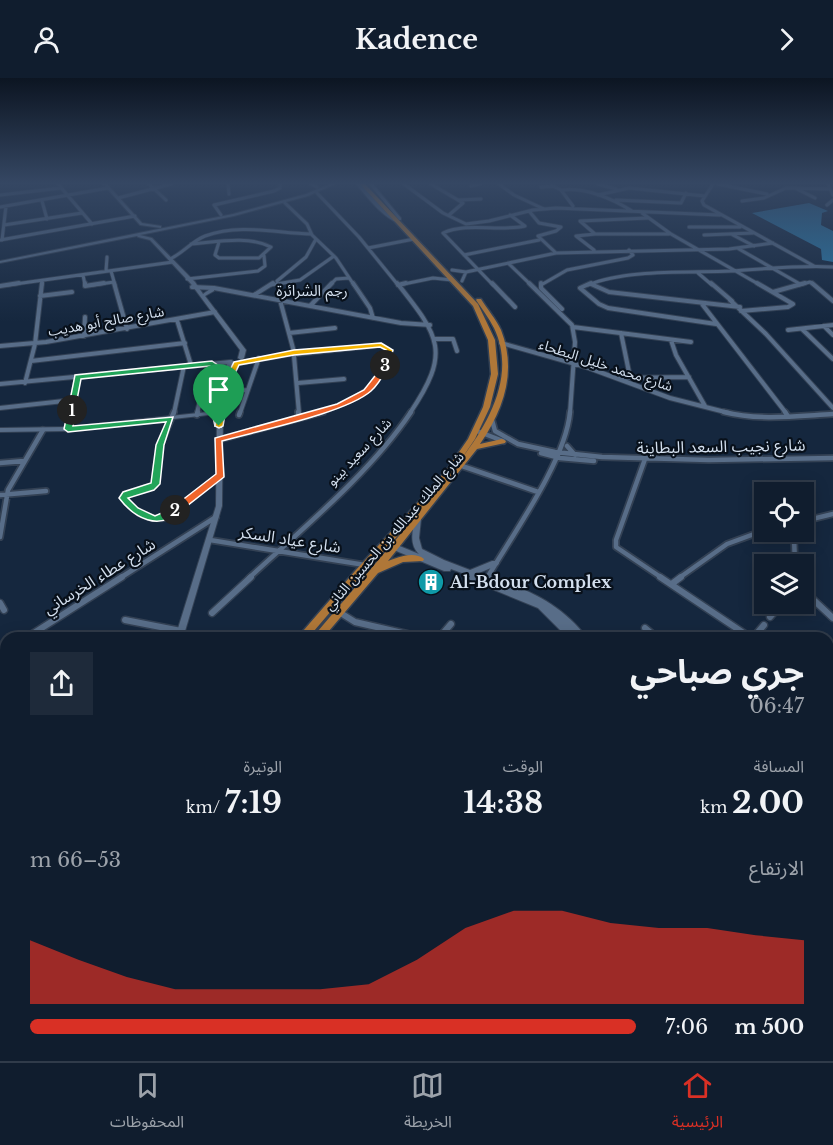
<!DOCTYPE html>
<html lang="ar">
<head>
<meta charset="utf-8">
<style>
	:root { --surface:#101d2e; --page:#1e2a3a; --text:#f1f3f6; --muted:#9ca2aa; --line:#303b4a; --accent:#d93025 }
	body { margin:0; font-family:"Libre Baskerville","Noto Sans Arabic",serif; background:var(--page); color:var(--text); direction:rtl; height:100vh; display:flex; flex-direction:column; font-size:22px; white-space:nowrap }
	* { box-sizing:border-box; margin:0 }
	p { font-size:20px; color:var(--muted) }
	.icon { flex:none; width:33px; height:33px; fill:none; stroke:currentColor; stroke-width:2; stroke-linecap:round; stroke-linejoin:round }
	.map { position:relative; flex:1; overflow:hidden; direction:ltr }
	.sheet { position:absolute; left:0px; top:554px; width:834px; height:430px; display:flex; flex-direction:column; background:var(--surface); border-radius:18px 18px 0 0; box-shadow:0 3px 15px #0003,0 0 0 2px var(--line); direction:rtl }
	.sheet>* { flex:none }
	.tools { position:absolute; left:754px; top:404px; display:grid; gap:12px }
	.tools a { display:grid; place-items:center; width:60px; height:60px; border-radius:0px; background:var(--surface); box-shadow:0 3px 15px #0003,0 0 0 2px var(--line); font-size:30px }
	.pin { position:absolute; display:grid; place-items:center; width:51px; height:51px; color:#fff; margin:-62px -26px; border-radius:50% 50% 50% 0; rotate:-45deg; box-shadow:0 0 6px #0007 }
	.pin .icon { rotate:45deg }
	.km { position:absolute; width:30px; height:30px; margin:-15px; border-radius:50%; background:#222; color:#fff; font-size:16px; line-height:30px; text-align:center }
	.round { display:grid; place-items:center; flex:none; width:63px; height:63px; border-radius:0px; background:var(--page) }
	.overview { display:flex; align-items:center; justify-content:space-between; height:102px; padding:0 30px }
	h1 { font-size:33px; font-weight:700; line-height:45px }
	.stats { display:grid; grid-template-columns:repeat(3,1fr); gap:9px; height:102px; padding:6px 30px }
	.stats div { display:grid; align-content:center }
	.stats b { font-size:30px; font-weight:700 }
	.stats small { font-size:16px; font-weight:400 }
	.stats p { font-size:16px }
	.chart { height:168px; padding:12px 30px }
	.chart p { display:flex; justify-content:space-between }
	.chart svg { width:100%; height:108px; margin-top:6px; fill:var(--accent); opacity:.7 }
	ul { padding:0 30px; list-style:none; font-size:20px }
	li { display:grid; grid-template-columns:96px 72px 1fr; align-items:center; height:45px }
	li i { height:15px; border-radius:8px; background:var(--accent) }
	header { display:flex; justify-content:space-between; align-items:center; height:78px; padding:0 30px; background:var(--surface); font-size:27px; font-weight:700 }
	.tab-bar { display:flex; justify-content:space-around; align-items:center; height:84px; border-top:2px solid var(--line); background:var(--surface); font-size:16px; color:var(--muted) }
	.tab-bar a { display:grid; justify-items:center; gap:3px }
	.tab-bar .selected { color:var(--accent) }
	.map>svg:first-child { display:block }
	.industrial { fill:#3b282b }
	.water { fill:#2a7bab }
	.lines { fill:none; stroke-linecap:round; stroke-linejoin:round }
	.street-far4-casing { stroke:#334154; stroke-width:4.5 }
	.street-far3-casing { stroke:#334154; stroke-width:6 }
	.street-far2-casing { stroke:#334154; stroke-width:8 }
	.street-far1-casing { stroke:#334154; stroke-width:9 }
	.street-casing { stroke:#334154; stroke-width:10 }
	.secondary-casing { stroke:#334154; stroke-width:2 }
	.highway-casing { stroke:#334154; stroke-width:3 }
	.street-far4 { stroke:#586d88; stroke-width:3 }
	.street-far3 { stroke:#586d88; stroke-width:4 }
	.street-far2 { stroke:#586d88; stroke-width:4.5 }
	.street-far1 { stroke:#586d88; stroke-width:6 }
	.street { stroke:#586d88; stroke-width:8 }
	.secondary { fill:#586d88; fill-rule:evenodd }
	.highway { fill:#af7738; fill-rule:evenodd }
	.split-1 { fill:#22a559; stroke:#fff; stroke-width:1.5 }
	.split-2 { fill:#22a559; stroke:#fff; stroke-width:1.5 }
	.split-3 { fill:#f0652b; stroke:#fff; stroke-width:1.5 }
	.split-4 { fill:#f5b400; stroke:#fff; stroke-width:1.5 }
	.labels { text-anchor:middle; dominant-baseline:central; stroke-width:4.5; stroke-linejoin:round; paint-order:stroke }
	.far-street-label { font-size:14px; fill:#d3dfee; stroke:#08101a }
	.far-neighbourhood-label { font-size:15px; fill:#d3dfee; stroke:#08101a }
	.street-label { font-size:16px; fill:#d3dfee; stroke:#08101a }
	.poi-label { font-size:16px; font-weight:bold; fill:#d3dfee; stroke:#08101a; text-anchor:start }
</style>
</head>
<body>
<header><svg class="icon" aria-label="forward" viewBox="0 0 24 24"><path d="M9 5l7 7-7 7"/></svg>Kadence<svg class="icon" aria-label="person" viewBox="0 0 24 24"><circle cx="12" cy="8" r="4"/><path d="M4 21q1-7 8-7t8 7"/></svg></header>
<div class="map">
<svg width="833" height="983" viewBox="0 0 833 983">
	<rect width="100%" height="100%" fill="#15273e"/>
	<path class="industrial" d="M 32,978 L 277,978 L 276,983 L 29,983 Z"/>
	<path class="water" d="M 809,125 L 828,133 L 822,135 L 821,147 L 833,153 L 833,184 L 822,182 L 821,171 L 752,135 Z"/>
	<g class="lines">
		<g class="street-far4-casing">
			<path id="street-far4" d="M 58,106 L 92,146
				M 149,106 L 166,122
				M 228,106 L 229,116
				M 311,106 L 317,109
				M 404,106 L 443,135 L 466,146 L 489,143 L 533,132 L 556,130 L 720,137
				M 431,106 L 463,125 L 449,137
				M 499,106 L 514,117 L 544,131
				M 598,106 L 616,111
				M 713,106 L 702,123 L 704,127 L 814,188
				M 718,106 L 767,116
				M 828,106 L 833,117
				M 471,108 L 480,106
				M 541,109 L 553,108 L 561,112
				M 797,111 L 815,120
				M 317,115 L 359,159 L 398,207
				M 0,117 L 61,110
				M 598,117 L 629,110 L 705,118
				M 118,120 L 171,106
				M 458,122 L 481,121
				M 616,122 L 681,125 L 686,115
				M 42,123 L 47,141
				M 742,123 L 764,120 L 786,110 L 830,111
				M 285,125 L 307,146 L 312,157 L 336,180 L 354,207
				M 827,127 L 833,122
				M 573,128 L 561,112 C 586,109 611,120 632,133
				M 0,129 L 108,110
				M 529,133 L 539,145 L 561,149 L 556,153 L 538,158 L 556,175
				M 642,135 L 671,156 L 760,207
				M 221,137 L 214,127 L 274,113 L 280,110 L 280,106
				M 648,140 L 580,143 L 595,156 L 669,156
				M 4,147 L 82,135
				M 689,149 L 740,149
				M 704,157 L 753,155
				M 733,157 L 754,168
				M 0,162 L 135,138
				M 2,162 L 6,128
				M 191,166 C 216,164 248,157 271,169 L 259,180 L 219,180 L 215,177 L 219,164
				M 368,170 L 414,161
				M 739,171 L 800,206
				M 594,172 L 576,158 L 595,156
				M 464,177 L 539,162
				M 170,181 C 183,175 192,163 205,158 C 240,145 275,155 311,156
				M 508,185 L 531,207
				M 452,192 L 466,194 L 556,175 L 729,171 L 773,165
				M 106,193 L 107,179
				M 111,193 L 115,207
				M 698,195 L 712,207
				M 83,197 L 85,207
				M 187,201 L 258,193 L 265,188 L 264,178
				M 277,203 L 306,179 L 316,161
				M 462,203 L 466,194
				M 8,207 L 173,184
				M 42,207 L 42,203
				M 93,207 L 114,204
				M 271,207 L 300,202 L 334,178
				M 330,207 L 336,201 L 349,200
				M 399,207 L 433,200 L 452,202
				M 493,207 L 443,155 C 468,144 498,154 525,148 L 510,137
				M 541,207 L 567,192 L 628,180 L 633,177 L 629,172
				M 588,207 C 626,191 689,195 731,193 C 765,191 799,187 833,189
				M 799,207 L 810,204 L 814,207"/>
		</g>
		<g class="street-far3-casing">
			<path id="street-far3" d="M 85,205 L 85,208 L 104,205
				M 114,205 L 127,251
				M 353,205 L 370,230 L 373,240
				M 397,205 C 440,259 451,274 410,335
				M 492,205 L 515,229
				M 529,205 L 572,247 L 575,264 L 570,335
				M 541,205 L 541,210 L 562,231
				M 591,205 L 580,210 L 599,226 L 608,230 L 716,246
				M 711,205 L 732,223
				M 812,205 L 833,223
				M 591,206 L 609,214 L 740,229
				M 398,207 L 406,205
				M 0,208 L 19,205
				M 192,209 L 214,210 L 401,245 L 430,247
				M 773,214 L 805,205
				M 254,217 L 273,205
				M 40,218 L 72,214
				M 280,222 L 294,274
				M 730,222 L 766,256 L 833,330
				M 702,226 L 786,335
				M 310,228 L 332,205
				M 741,233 L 788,229 L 793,226 L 757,205
				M 177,242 L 191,287
				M 824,248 L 833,257
				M 573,249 L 691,264
				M 802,251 L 833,281
				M 788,252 L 833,247
				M 289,255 L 335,250
				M 621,255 L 630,299
				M 84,258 L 85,239
				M 435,261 L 453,261 L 457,273
				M 671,262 L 676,277 L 705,328
				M 501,265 L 586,289 L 670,320 L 729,335
				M 0,268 L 46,264 L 215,234
				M 297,276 L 381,267 L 389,272 C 384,310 351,324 319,335
				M 294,278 L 299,335
				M 31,283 L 185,265
				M 240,285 L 290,276
				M 619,300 L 689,299
				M 206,303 L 223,302
				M 25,305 L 35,266 L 42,205
				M 298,305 L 344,301
				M 0,306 L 231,284
				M 225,313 L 248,312
				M 0,330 L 73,322
				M 71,335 L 78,299
				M 174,335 L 184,288
				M 197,335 L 209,286
				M 240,335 L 259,280"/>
		</g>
		<g class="street-far2-casing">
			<path id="street-far2" d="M 174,334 L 160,367 L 155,407 L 126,416 L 124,420 C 134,434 147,442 164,440 L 221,397
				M 298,334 L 299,340
				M 724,334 C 759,343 797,338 833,336
				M 785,334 L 788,338
				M 197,337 L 198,334
				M 239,337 L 240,334
				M 492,342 L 495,353 L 518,366 L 555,374 L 602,379 L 709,382 L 833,380
				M 68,351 L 71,334
				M 477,353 L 503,363
				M 218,362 L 323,334
				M 567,368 L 575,377
				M 541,375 L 560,380 L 594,383
				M 645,381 L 616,462 L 616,469 L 662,500
				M 0,385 L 24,383
				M 462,388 L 538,414
				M 0,417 L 46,413
				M 804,443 L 833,436
				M 791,453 L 794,459 L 795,486
				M 0,459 L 8,412 L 43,352
				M 210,462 L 365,487
				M 120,500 L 216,439
				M 249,500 C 302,451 371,394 411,334
				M 487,500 C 513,456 566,382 570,334
				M 679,500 L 727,466 L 765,452"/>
		</g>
		<g class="street-far1-casing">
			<path id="street-far1" d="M 660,499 L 751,560
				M 486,502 L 488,499
				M 673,505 L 681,499
				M 804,513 L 833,540
				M 0,525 L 4,532
				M 339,534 L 355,544 L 424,560
				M 212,535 L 251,499
				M 770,539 L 782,525
				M 125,542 L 181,553
				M 645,550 L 657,560
				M 26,560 L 122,499
				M 439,560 L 451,546
				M 753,560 L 764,547
				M 0,575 L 6,572
				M 828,606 L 833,609
				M 828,629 L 833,628
				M 0,652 L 6,647"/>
		</g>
		<g class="street-casing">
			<path id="street" d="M 828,717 L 833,717
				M 0,747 L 6,742
				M 0,818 L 6,809
				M 0,843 L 6,845
				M 828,965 L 833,949
				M 828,970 L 833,964
				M 211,978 L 228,983
				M 414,978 L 414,983
				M 626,978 L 628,983
				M 740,978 L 744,983
				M 168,983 L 176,978
				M 322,983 L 353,978
				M 822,983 L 824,978"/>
		</g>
		<g class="secondary-casing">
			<path id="secondary" d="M 103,106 L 107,106 L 142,145 L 161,148 L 161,150 L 140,147 Z
				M 330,106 L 335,106 L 308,118 L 234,138 L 140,157 L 152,160 L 195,204 L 203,216 L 210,211 L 214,211 L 214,213 L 205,218 L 246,272 L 244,280 L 241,282 L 238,280 L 240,272 L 191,206 L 150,162 L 138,159 L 137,158 L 0,185 L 0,183 L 233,136 L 306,116 Z
				M 356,106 L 360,106 L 386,134 L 399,143 L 399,145 C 384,141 367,119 356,106 Z
				M 369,106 L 373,106 L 401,140 L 401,142 L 399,142 Z
				M 231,282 L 234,284 L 231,290 L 235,285 L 240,286 L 232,297 L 223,334 L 222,428 L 183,560 L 175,560 L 216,428 L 217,336 L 68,353 L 0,354 L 0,350 L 68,349 L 217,333 L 224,304 L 220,303 L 224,295 L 211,286 L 216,285 L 225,292 L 228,284 Z
				M 416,439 L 420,439 L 421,441 L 419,460 L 422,471 L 444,482 L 470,492 L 492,483 L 498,483 L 499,485 L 498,487 L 479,495 C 520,508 560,523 587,560 L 568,560 L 538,530 L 470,502 L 469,500 L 470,498 L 451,491 L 450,493 L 444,493 L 382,467 L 381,465 L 382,463 L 385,462 L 419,476 C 409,467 412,452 416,439 Z
				M 828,857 L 833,860 L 833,876 L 828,873 Z
				M 832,882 L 833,883 L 833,920 L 829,918 L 828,916 L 828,884 Z"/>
		</g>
		<g class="highway-casing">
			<path id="highway" d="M 360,106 L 365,106 L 478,226 L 495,262 L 498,296 L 490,329 L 475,361 L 462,380 C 490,343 516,296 494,250 C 489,240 482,231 476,222 L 477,221 L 481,221 C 487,231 496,241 501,252 C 517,293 504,331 480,366 L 502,361 L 506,363 L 505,365 L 477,371 L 388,483 C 399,479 414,473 424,481 L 423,483 L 403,484 L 378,495 L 323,560 L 312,560 L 415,439 L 361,498 L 308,560 L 297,560 L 355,493 L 423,419 L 448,390 L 468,361 L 483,329 L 491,296 L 488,262 L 473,228 Z
				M 6,945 L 6,966 L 0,969 L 0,948 Z
				M 6,977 L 6,978 L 20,978 L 18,983 L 3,983 Z"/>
		</g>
		<use href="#street-far4" class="street-far4"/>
		<use href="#street-far3" class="street-far3"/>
		<use href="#street-far2" class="street-far2"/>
		<use href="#street-far1" class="street-far1"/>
		<use href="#street" class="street"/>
		<use href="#secondary" class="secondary"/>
		<use href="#highway" class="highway"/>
	</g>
	<linearGradient id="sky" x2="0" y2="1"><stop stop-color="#0c1522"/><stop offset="0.43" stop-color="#354763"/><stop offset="1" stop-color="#354763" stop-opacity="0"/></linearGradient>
	<rect width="833" height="244" fill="url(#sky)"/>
	<path class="split-1" d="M 212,283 L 228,294 L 220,335 L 221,349 L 215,348 L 212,335 L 221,295 L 210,288 L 81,301 L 75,332 L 72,335 L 68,332 L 75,297 Z"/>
	<path class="split-2" d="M 72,330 L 75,332 L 73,348 L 173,339 L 164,367 L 160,406 L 154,412 L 128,420 L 138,430 L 155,438 L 175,429 L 179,432 C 160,454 134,440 119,420 L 123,414 L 151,405 L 156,367 L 166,344 L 68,354 L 64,351 L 68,332 Z"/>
	<path class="split-3" d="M 385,285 L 389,287 C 384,296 379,306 371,313 C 346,335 257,353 222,363 L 224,399 L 178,435 L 172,435 L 172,430 L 216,396 L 215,360 L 337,326 L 364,312 Z"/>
	<path class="split-4" d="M 381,265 L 393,272 L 389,287 L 385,289 L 382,287 L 386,272 L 380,269 L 294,277 L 239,287 L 231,304 L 223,348 L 219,350 L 215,348 L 224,304 L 234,284 L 294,272 Z"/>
	<defs>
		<g id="building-disc" transform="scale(1.35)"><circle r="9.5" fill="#0f9aa8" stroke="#08101a"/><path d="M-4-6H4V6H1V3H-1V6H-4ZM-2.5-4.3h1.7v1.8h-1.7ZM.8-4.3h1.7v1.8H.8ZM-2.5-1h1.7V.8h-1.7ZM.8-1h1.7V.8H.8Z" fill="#fff"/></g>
	</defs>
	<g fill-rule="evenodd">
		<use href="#building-disc" x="431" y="504"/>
	</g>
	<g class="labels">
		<g class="far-street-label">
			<text transform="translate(106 243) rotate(-10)">شارع صالح أبو هديب</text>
			<text transform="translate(606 287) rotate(18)">شارع محمد خليل البطحاء</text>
			<text transform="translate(359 374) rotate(-47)">شارع سعيد بينو</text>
			<text transform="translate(394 453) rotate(-49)">شارع الملك عبدالله بن الحسين الثاني</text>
		</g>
		<g class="far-neighbourhood-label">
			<text x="312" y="212">رجم الشرائرة</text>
		</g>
		<g class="street-label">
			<text transform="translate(721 368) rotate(-1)">شارع نجيب السعد البطاينة</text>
			<text transform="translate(290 461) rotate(9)">شارع عياد السكر</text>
			<text transform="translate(99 498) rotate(-32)">شارع عطاء الخرساني</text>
		</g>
		<g class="poi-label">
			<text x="450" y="504">Al-Bdour Complex</text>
		</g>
	</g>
</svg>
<div class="tools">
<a><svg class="icon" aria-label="locate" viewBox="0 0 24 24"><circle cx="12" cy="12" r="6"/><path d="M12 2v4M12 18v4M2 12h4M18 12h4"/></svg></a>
<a><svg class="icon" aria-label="layers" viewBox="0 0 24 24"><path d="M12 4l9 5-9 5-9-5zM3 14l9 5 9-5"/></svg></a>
</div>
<div class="pin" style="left:219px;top:348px;background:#1e9e55"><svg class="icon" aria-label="arrive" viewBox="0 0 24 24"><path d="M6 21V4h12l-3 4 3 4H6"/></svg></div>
<b class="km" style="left:72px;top:332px">1</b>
<b class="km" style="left:175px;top:432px">2</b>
<b class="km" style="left:385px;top:287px">3</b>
<section class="sheet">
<div class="overview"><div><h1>جري صباحي</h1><p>06:47</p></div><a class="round"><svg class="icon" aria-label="share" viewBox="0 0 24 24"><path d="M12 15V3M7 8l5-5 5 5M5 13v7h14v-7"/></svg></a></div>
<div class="stats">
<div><p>المسافة</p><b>2.00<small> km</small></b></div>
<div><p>الوقت</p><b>14:38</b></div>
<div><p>الوتيرة</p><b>7:19<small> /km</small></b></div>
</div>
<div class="chart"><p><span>الارتفاع</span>53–66 m</p>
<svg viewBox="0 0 160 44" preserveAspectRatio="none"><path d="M0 44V18L10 26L20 33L30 38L40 38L50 38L60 38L70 36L80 26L90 13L100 6L110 6L120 11L130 13L140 13L150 16L160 18V44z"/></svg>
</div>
<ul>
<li><b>500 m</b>7:06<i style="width:100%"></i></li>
</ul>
</section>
</div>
<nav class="tab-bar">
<a class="selected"><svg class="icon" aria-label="home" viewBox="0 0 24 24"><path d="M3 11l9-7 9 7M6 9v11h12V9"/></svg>الرئيسية</a>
<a><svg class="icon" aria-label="map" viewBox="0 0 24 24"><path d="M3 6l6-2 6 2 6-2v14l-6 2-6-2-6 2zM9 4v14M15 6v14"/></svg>الخريطة</a>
<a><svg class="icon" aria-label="saved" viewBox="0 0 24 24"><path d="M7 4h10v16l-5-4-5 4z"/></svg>المحفوظات</a>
</nav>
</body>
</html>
